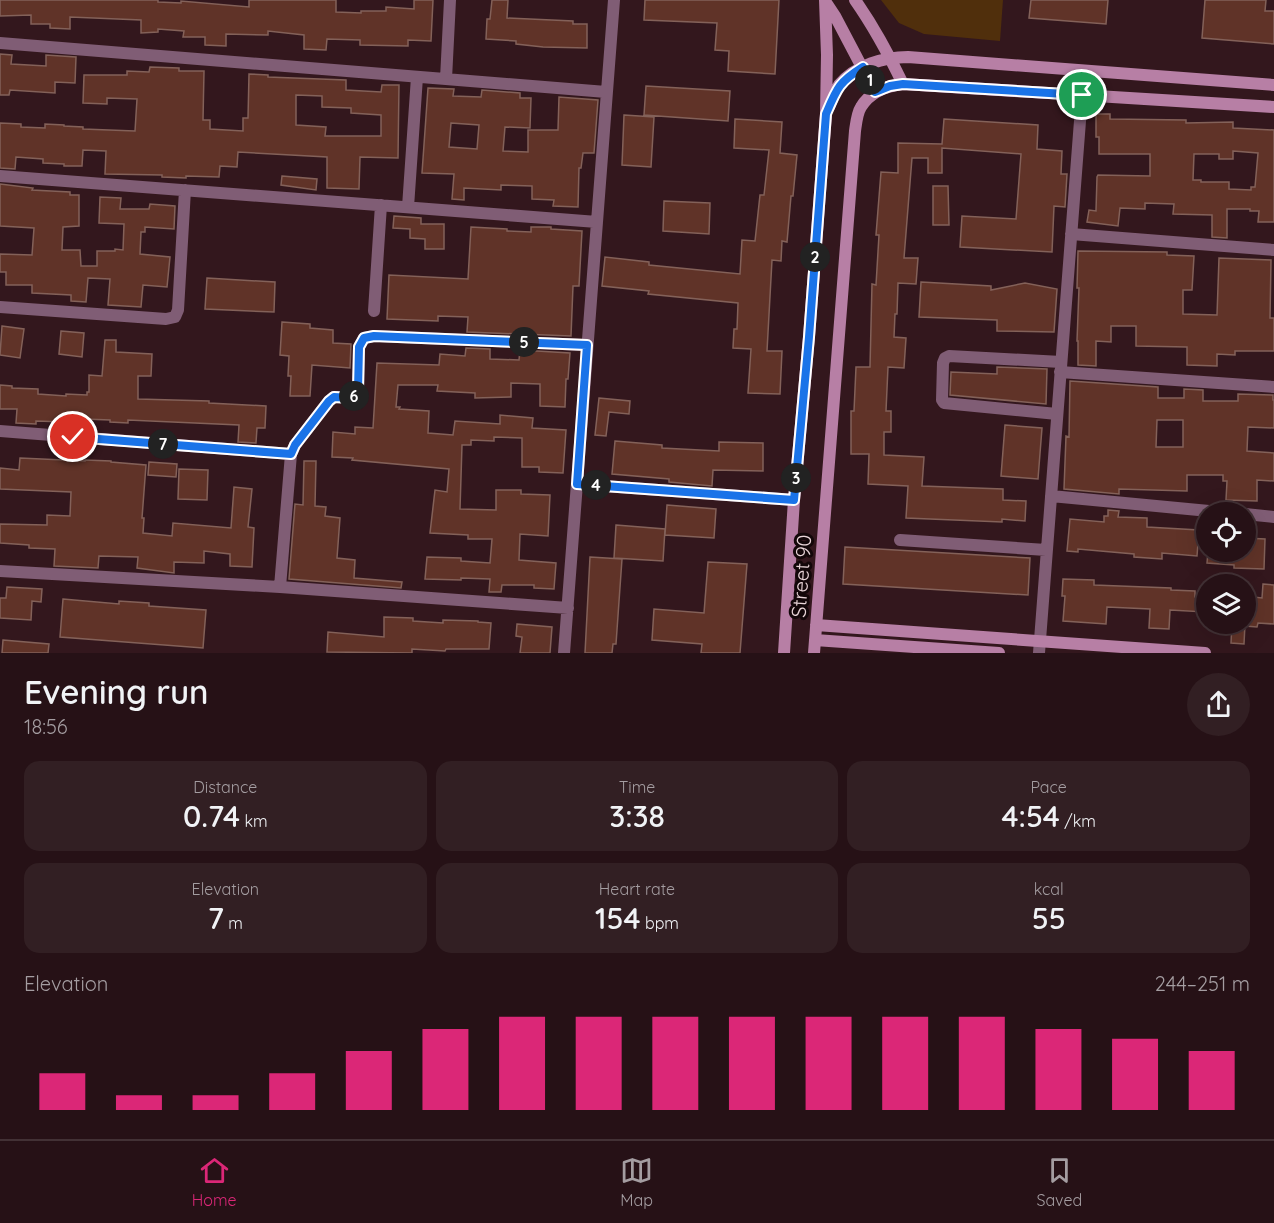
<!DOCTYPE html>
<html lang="en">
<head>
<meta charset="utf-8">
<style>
	:root { --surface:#261116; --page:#321f23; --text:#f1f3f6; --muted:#a49da1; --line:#423135; --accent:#db2777 }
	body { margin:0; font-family:Quicksand,sans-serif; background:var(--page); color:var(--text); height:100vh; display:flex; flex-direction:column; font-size:22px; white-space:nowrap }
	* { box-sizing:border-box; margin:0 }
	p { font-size:20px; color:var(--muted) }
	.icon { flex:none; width:33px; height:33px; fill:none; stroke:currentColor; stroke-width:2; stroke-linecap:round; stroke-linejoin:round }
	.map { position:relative; height:653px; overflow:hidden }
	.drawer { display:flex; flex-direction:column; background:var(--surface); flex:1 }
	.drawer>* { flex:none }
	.buttons { position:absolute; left:1196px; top:502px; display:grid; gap:12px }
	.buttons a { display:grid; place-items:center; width:60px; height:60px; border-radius:50%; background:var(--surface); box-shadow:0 6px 24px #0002,0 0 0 2px var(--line); font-size:30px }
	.pin { position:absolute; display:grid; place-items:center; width:51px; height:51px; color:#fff; margin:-26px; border:3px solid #fff; border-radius:50%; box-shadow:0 2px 6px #0007 }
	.km { position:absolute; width:30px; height:30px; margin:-15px; border-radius:50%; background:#222; color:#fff; font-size:16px; line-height:30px; text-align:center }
	.round { display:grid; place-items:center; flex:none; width:63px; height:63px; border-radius:32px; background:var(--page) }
	.headline { display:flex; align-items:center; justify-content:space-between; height:102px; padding:0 24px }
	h1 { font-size:33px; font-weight:600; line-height:45px }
	.stats { display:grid; grid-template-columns:repeat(3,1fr); gap:9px; height:102px; padding:6px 24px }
	.stats div { display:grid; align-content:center; border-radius:15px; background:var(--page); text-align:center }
	.stats b { font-size:30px; font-weight:600 }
	.stats small { font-size:16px; font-weight:400 }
	.stats p { font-size:16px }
	.chart { height:168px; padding:12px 24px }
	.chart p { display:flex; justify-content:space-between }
	.chart svg { width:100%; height:108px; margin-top:6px; stroke:var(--accent); stroke-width:6 }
	.tab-bar { display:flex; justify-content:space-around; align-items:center; height:84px; border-top:2px solid var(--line); background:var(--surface); font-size:16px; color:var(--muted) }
	.tab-bar a { display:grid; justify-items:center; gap:3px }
	.tab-bar .current { color:var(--accent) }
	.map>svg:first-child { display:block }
	.green { fill:#502f0c }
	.building { fill:#603328; stroke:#836159; stroke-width:1.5; fill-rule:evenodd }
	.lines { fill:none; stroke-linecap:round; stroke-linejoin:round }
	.street { stroke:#805d75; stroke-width:12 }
	.secondary { stroke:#b77fa5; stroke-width:12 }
	.route-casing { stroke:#fff; stroke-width:12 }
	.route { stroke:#1a73e8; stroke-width:8 }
	.labels { text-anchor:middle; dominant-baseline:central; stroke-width:6; stroke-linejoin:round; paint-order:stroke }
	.street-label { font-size:20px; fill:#e9d5d8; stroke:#130709 }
</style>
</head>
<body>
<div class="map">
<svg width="1274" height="653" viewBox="0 0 1274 653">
	<rect width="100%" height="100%" fill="#33171d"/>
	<path class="green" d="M 881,0 L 1003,0 L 1000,41 L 924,34 L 899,23 Z"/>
	<path class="building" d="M 0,0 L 158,0 L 158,2 L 181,3 L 181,1 L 249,7 L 249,0 L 336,0 L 336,12 L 361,13 L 361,11 L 386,11 L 386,7 L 414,9 L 414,0 L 433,0 L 431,41 L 408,40 L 408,46 L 360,45 L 360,40 L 327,39 L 326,50 L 304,49 L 304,35 L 268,31 L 268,35 L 226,34 L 226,46 L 205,45 L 205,37 L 183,37 L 184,31 L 158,29 L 158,32 L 141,33 L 141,20 L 70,17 L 70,29 L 50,28 L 50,24 L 31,24 L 31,15 L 0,16 Z
		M 492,0 L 508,0 L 507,18 L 573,21 L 573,24 L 587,24 L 587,48 L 543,47 L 516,44 L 516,41 L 486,39 L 487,19 L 490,19 Z
		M 645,0 L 779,0 L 775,74 L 728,71 L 729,51 L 715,50 L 717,23 L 644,20 Z
		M 1031,0 L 1108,0 L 1106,24 L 1029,18 Z
		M 1205,0 L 1266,0 L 1265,11 L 1274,11 L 1274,44 L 1202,38 Z
		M 0,54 L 12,55 L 11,64 L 46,66 L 46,55 L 76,57 L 75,83 L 55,82 L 55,93 L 10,90 L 9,95 L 0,95 Z
		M 150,67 L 179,68 L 179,71 L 204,71 L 203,120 L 210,120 L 210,129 L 243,131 L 243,118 L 248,118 L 249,74 L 268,75 L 268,77 L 346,80 L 346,90 L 381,92 L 382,85 L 399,85 L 398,158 L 360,157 L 359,189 L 327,188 L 327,157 L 238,152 L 237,167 L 220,166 L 219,177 L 186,176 L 186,178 L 162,177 L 162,175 L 105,174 L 106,151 L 83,150 L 82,166 L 64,166 L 64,164 L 43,163 L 43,159 L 16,157 L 15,169 L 0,168 L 0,123 L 21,124 L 21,127 L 45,128 L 45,124 L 64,125 L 64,126 L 83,127 L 83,129 L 135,131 L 137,99 L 107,98 L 107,104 L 83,103 L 84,75 L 127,75 L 127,71 L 149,72 ZM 296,95 L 322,96 L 322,107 L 351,108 L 351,113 L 381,115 L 381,136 L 325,136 L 326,127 L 296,125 Z
		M 646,86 L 730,91 L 728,121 L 644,115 Z
		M 428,88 L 454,89 L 453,96 L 481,97 L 482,90 L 520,93 L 520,98 L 531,98 L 530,128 L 505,127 L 503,151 L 528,152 L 528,130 L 558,130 L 559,97 L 598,100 L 594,153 L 583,153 L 581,168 L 579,168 L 578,207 L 553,206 L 554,200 L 532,199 L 532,186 L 501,185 L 501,190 L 464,188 L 464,200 L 452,199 L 454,174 L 422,173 ZM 451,123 L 479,125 L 477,149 L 449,147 Z
		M 1096,114 L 1110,114 L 1110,119 L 1186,120 L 1186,123 L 1233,122 L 1233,128 L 1274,130 L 1274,222 L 1258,222 L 1259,211 L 1250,211 L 1250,209 L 1227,209 L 1227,238 L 1212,237 L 1212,215 L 1173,214 L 1174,204 L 1145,203 L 1145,209 L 1120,208 L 1118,226 L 1087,222 L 1089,210 L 1096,211 L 1097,177 L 1098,175 L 1150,176 L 1150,154 L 1099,154 L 1099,137 L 1096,137 ZM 1233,151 L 1258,153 L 1255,187 L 1251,187 L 1251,190 L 1229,189 L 1229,182 L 1201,182 L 1201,180 L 1193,180 L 1194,154 L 1219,154 L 1219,159 L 1233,159 Z
		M 624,115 L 654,117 L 651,167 L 622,165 Z
		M 735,119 L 782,122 L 780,153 L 797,155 L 793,196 L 791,196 L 787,242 L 782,241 L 781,261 L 772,260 L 767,351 L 782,351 L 780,394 L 748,393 L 751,349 L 733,348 L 734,329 L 737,329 L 738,303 L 648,294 L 649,291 L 602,286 L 605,257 L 649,262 L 649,265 L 740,274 L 742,240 L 755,241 L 760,195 L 764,195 L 769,150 L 734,148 Z
		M 944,119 L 1038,125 L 1037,149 L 1062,151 L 1061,174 L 1067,174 L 1065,207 L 1054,206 L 1052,252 L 960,247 L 962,216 L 1016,219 L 1021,154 L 942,148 L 942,173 L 928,173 L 928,158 L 912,158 L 904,258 L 918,258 L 916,284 L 898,283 L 897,314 L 895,314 L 894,337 L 906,338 L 904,368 L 888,367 L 886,411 L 891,411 L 891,432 L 884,432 L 884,455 L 924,457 L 922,486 L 1003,489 L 1003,500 L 1026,501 L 1025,521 L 1002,519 L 1002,522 L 906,518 L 908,486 L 868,484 L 869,454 L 851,454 L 851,411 L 854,411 L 856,367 L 870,367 L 872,284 L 876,285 L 879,235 L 876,235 L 881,172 L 898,173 L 898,143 L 942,144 Z
		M 282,176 L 317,179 L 316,190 L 281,185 Z
		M 0,184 L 33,188 L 32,190 L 70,192 L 70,195 L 79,195 L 79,226 L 63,227 L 62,250 L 80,250 L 81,266 L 97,266 L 97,251 L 115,251 L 115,249 L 123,250 L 124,224 L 99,223 L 100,197 L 121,198 L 120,209 L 149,209 L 150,204 L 175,206 L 174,229 L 145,227 L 145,232 L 141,232 L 140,254 L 170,257 L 167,287 L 143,285 L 141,307 L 108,305 L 110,279 L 88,278 L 86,302 L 71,301 L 71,295 L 32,293 L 32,285 L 6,285 L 6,272 L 0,272 L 0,254 L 32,255 L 34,228 L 0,226 Z
		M 933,186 L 948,186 L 949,225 L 933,225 Z
		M 664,201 L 710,203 L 709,234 L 663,231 Z
		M 394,216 L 421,218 L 421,224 L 444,224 L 444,249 L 425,249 L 425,239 L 410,238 L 410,229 L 393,228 Z
		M 471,227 L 507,229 L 507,231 L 531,232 L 531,227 L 551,227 L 551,229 L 582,231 L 579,286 L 573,286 L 571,336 L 467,332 L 468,317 L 438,316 L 438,321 L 387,319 L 389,275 L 468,279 Z
		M 1078,251 L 1167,252 L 1167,255 L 1194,256 L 1192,290 L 1183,290 L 1183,314 L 1217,315 L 1219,258 L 1271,260 L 1270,318 L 1274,318 L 1274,351 L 1235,351 L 1235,355 L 1217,354 L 1217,366 L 1187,365 L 1187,347 L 1136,346 L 1136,326 L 1111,326 L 1111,342 L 1096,341 L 1096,366 L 1078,365 L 1078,341 L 1077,341 L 1079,288 L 1077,288 Z
		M 207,278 L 275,282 L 274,312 L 205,309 Z
		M 921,282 L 991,286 L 991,290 L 1025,283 L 1057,289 L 1054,332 L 997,331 L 997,320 L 919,317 Z
		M 282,322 L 310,324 L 310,328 L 333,330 L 333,343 L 351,344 L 350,368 L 312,365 L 310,396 L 290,396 L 291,376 L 288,376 L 289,356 L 280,355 Z
		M 2,326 L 24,329 L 20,358 L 0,355 Z
		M 61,331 L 84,333 L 82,357 L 59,354 Z
		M 105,340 L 116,340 L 116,352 L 152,354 L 151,376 L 138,376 L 138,399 L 209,401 L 209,403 L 266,406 L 265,428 L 257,428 L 256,443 L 238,442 L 239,425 L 128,420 L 128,423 L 110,422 L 110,420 L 84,419 L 82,429 L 66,428 L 66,422 L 36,421 L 36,424 L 16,423 L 17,409 L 0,409 L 0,385 L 12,386 L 12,388 L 38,389 L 38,394 L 66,396 L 66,394 L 87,395 L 87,392 L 89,392 L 89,375 L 102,376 Z
		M 466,348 L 490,349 L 490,359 L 519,360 L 520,350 L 570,353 L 568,379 L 566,379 L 565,407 L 540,406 L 540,384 L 511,383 L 511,397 L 475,398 L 475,393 L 437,391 L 438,385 L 398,385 L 396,407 L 400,407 L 399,409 L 429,411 L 428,433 L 453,435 L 455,421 L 500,424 L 500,415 L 533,418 L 532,428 L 566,430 L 563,473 L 539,472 L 539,467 L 522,467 L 522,438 L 494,437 L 494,441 L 471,440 L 471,445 L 462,445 L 460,509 L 496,510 L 496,490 L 521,490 L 521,494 L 550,495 L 548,536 L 520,534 L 519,560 L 556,563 L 554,589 L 534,588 L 534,585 L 502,585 L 501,592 L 489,592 L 490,579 L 461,578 L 461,580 L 425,579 L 427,557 L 461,558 L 461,561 L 490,563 L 492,539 L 468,539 L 468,535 L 430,533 L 435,490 L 447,492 L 449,469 L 352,460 L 353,458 L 332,457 L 333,432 L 355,434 L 355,427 L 373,428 L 377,363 L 439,365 L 440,354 L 465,356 Z
		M 997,367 L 1047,369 L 1046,404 L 950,395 L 951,372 L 997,374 Z
		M 1070,381 L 1158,387 L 1158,398 L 1184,398 L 1184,389 L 1203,390 L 1203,401 L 1238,401 L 1238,394 L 1273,395 L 1273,400 L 1274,400 L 1274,428 L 1248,427 L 1247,451 L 1274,453 L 1274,481 L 1257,480 L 1257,501 L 1226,500 L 1227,481 L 1223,481 L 1223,475 L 1187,475 L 1187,491 L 1119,489 L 1119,494 L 1064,489 L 1066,436 L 1069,437 ZM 1157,420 L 1183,420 L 1183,447 L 1156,447 Z
		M 599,398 L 630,401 L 629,414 L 609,412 L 606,436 L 595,435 Z
		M 1005,425 L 1042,428 L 1038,479 L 1001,476 Z
		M 615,441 L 662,445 L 662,448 L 719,451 L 719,442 L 763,443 L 763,471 L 713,470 L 712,486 L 669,482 L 669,479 L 612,474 Z
		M 20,458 L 85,461 L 85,460 L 111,461 L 111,462 L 146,465 L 142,518 L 144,518 L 143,533 L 172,536 L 173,523 L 231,528 L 234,487 L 252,489 L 248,527 L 254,528 L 252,567 L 230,566 L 230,554 L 204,551 L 204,563 L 174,562 L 174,573 L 137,568 L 138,557 L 99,556 L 98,568 L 54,566 L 55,549 L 29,548 L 29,545 L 0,543 L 0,524 L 47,525 L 47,515 L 70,516 L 71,492 L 0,489 L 0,468 L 19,470 Z
		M 304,461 L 316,461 L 315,506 L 326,507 L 325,516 L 340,518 L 337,558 L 355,560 L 354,578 L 402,582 L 401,588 L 289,579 L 295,504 L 303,505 Z
		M 149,462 L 177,464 L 176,477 L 148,475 Z
		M 179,469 L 208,470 L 207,500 L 178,499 Z
		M 667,505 L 716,509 L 714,538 L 665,535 Z
		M 1108,510 L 1119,511 L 1118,517 L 1147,518 L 1147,527 L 1199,530 L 1197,556 L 1162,553 L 1162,559 L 1134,557 L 1134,554 L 1078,549 L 1078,552 L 1067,551 L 1070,519 L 1104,522 L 1104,516 L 1108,516 Z
		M 616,525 L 665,529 L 663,561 L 614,558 Z
		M 1245,538 L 1265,539 L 1264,569 L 1234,568 L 1234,565 L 1207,563 L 1208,552 L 1245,552 Z
		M 845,547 L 1030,558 L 1028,595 L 843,584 Z
		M 590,557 L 622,559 L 616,644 L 613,644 L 612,653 L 585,653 Z
		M 708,562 L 747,564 L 740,653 L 701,653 L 702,644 L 652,640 L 654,609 L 704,613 Z
		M 1063,579 L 1094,580 L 1094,585 L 1171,588 L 1171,590 L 1195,591 L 1195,597 L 1206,598 L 1206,612 L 1170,610 L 1169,629 L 1149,628 L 1150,609 L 1107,607 L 1106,624 L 1063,621 L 1065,596 L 1062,596 Z
		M 1263,584 L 1274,585 L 1274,624 L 1258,623 L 1257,627 L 1245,626 L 1245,596 L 1262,598 Z
		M 7,587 L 42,589 L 41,602 L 32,601 L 31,620 L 0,618 L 0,598 L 6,598 Z
		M 63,599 L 119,604 L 119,601 L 149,603 L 149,606 L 206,610 L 203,648 L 60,637 Z
		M 384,617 L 413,618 L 413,621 L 443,623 L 443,620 L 478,621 L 478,622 L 491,623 L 489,649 L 446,649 L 445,651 L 412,649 L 412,653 L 327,652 L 328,632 L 384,637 Z
		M 517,624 L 552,627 L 550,653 L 520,653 L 522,637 L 516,636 Z
		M 1232,624 L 1245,624 L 1244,644 L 1231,643 Z
		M 3,640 L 49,644 L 48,653 L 2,653 Z"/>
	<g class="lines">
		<path class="street" d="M 0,43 L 606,92
			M 446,79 L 450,0
			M 0,176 L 597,222
			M 408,207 L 417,77
			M 1071,234 L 1274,250
			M 0,307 L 166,319 L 175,317 L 178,310 L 185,190
			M 374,311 L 381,205
			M 1060,372 L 1274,387
			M 1057,414 L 944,403 L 942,400 L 943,363 L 945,358 L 949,356 L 1061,362
			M 0,431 L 291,454
			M 577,484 L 794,500
			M 1051,496 L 1230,513
			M 1245,514 L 1274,517
			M 900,540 L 1046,550
			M 0,571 L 280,587 L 568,608
			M 280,587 L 291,454 L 295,445 L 329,401 L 334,397 L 351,398 L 358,390 L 359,347 L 364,338 L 374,336 L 587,345
			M 564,653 L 614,0
			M 1039,653 L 1082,95"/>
		<path class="secondary" d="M 855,0 C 874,27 889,55 903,84
			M 825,1 L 835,16 L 875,92
			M 829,107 C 832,100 835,91 839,85 C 856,65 884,57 908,57 L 1274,85
			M 816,625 L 1205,653
			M 815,640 L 999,653
			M 784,653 L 794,500 L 809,337 L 826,114 L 827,55 L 825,0
			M 814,653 L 855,131 C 856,124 857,113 861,107 C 870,92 886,86 903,84 L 1274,107"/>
	</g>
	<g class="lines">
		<g class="route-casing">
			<path id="route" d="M 73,437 L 291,454 L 295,445 L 329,401 L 334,397 L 351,398 L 358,390 L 359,347 L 364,338 L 374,336 L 587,345 L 577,484 L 794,500 L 809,337 L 826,114 C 837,88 839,82 863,67 L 875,92 L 890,86 L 903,84 L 1082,95"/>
		</g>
		<use href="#route" class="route"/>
	</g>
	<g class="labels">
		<g class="street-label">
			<text transform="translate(801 576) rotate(-86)">Street 90</text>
		</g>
	</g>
</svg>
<div class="buttons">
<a><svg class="icon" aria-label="locate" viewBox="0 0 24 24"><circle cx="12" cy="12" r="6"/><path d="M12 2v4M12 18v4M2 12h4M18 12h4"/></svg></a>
<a><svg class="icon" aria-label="layers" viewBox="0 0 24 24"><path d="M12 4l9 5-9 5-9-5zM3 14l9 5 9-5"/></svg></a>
</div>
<div class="pin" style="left:1082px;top:95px;background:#1e9e55"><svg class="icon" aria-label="arrive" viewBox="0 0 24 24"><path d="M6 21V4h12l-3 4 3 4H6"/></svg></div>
<div class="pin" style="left:73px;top:437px;background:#d93025"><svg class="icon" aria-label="check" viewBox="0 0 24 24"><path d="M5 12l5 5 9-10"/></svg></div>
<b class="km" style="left:870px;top:80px">1</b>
<b class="km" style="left:815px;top:257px">2</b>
<b class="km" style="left:796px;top:478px">3</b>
<b class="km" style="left:596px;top:485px">4</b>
<b class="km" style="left:524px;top:342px">5</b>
<b class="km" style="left:354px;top:396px">6</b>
<b class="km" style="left:163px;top:444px">7</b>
</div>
<section class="drawer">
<div class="headline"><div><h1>Evening run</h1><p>18:56</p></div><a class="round"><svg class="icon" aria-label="share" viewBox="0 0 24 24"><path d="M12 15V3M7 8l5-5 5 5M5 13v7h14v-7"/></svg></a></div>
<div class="stats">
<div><p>Distance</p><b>0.74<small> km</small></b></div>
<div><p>Time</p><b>3:38</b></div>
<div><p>Pace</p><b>4:54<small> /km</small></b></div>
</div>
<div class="stats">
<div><p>Elevation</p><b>7<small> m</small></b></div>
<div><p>Heart rate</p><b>154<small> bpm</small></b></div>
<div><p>kcal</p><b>55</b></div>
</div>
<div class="chart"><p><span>Elevation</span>244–251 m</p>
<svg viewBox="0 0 160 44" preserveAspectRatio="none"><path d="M5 44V29M15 44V38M25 44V38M35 44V29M45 44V20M55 44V11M65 44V6M75 44V6M85 44V6M95 44V6M105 44V6M115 44V6M125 44V6M135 44V11M145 44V15M155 44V20"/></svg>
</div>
</section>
<nav class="tab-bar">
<a class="current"><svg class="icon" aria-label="home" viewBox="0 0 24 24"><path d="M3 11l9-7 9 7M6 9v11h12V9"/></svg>Home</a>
<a><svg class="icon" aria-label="map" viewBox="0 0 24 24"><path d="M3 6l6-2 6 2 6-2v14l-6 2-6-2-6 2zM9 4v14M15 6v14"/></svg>Map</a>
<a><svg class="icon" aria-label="saved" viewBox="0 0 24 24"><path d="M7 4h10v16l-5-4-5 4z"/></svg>Saved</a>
</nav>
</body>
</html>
